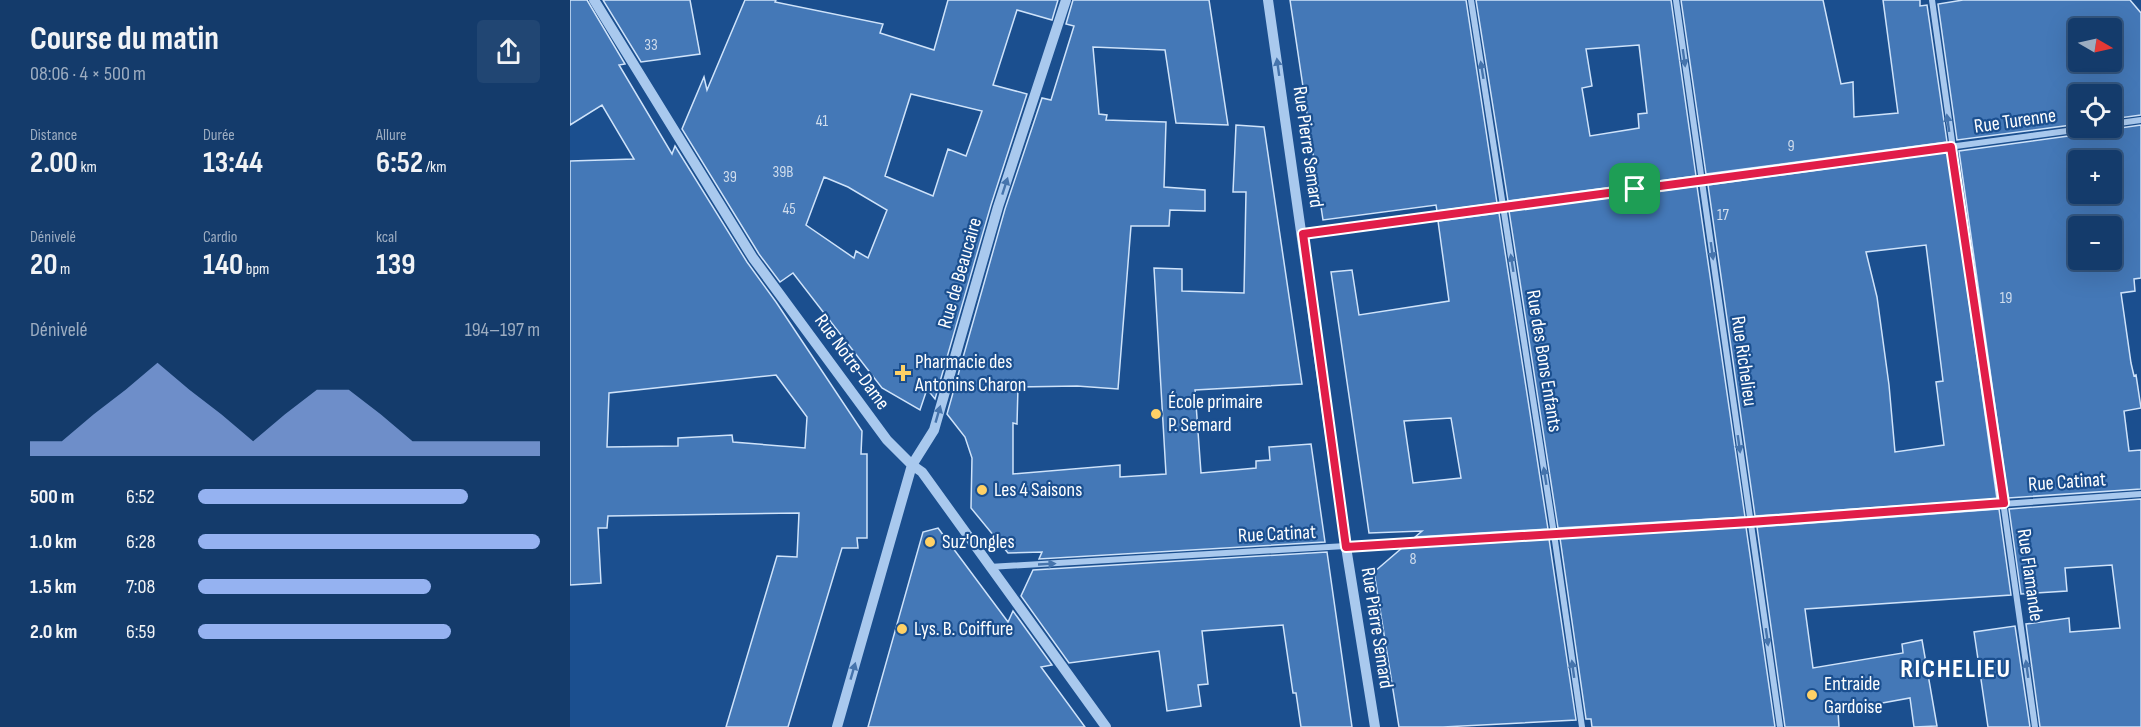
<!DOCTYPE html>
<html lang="fr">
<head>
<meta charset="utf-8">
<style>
	:root { --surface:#143b6b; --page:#214673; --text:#f1f3f6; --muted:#9dadc1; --line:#33557e; --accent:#95b2f1 }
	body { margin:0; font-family:"Sofia Sans Condensed",sans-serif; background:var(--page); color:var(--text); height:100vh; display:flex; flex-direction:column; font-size:22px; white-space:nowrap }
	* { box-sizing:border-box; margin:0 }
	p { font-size:20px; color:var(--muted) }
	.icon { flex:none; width:33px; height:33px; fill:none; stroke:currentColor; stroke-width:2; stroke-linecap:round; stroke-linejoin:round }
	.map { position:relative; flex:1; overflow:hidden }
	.panel { display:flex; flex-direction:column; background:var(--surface); width:570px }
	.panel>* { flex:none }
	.needle { width:39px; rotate:99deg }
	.fabs { position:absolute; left:1498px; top:18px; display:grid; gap:12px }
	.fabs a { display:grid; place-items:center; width:54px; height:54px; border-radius:6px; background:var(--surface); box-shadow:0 6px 24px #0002,0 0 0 2px var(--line); font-size:30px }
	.pin { position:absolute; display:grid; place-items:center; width:51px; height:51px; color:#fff; margin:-26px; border-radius:12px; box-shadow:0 3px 9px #0006 }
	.round { display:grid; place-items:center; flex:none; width:63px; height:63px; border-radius:6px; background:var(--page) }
	.summary { display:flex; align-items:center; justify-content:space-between; height:102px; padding:0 30px }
	h1 { font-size:33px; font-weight:700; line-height:45px }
	.stats { display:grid; grid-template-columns:repeat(3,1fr); gap:9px; height:102px; padding:6px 30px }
	.stats div { display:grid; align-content:center }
	.stats b { font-size:30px; font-weight:700 }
	.stats small { font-size:16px; font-weight:400 }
	.stats p { font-size:16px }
	.chart { height:168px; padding:12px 30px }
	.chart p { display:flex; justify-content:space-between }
	.chart svg { width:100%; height:108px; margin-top:6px; fill:var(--accent); opacity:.7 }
	ul { padding:0 30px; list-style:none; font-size:20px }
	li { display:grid; grid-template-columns:96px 72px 1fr; align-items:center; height:45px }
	li i { height:15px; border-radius:8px; background:var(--accent) }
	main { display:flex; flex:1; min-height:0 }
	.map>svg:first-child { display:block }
	.building { fill:#4478b7; stroke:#cfe3fa; stroke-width:1.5; fill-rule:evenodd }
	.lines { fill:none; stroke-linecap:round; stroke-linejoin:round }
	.minor { stroke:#a9c9ee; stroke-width:6 }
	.tertiary { stroke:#a9c9ee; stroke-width:10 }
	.oneway { fill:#4674ac }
	.route-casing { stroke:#fff; stroke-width:12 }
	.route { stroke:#e11d48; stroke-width:8 }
	.poi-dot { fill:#ffd166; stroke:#1b4f8f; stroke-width:2 }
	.labels { text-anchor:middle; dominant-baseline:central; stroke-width:4.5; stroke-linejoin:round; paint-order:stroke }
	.number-label { font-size:16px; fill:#d0dded }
	.street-label { font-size:20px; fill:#fff; stroke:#1b4f8f }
	.poi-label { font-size:20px; fill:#fff; stroke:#1b4f8f; text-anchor:start }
	.district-label { font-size:26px; font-weight:bold; letter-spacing:1.5px; fill:#fff; stroke:#1b4f8f }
</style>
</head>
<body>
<main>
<section class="panel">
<div class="summary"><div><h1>Course du matin</h1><p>08:06 · 4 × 500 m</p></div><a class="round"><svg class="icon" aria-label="share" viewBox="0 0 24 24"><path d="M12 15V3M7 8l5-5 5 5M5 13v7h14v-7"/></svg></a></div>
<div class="stats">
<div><p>Distance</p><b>2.00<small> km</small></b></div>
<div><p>Durée</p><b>13:44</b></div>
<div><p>Allure</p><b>6:52<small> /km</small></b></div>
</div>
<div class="stats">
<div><p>Dénivelé</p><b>20<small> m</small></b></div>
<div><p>Cardio</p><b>140<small> bpm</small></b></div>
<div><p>kcal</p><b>139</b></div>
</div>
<div class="chart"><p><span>Dénivelé</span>194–197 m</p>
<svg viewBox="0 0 160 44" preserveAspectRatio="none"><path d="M0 44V38L10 38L20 27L30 17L40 6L50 17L60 27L70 38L80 27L90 17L100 17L110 27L120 38L130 38L140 38L150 38L160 38V44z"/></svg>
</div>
<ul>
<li><b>500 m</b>6:52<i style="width:79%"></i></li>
<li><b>1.0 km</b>6:28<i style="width:100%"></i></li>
<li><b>1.5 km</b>7:08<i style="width:68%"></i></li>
<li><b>2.0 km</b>6:59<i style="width:74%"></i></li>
</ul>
</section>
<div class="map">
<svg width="1571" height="727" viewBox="0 0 1571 727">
	<rect width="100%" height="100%" fill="#1b4f8f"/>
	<path class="building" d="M 0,0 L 17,0 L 55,64 L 49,65 L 102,154 L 105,146 L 177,262 L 206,302 L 292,431 L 291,454 L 297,454 L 297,538 L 287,538 L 288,548 L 272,548 L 218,727 L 156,727 L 207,556 L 227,557 L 229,513 L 38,516 L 37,528 L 28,528 L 31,583 L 0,585 L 0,161 L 64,159 L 32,105 L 0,125 ZM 206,375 L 237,417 L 235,448 L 163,442 L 162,435 L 108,438 L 108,446 L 37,447 L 39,393 Z
		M 33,0 L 120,0 L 130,54 L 71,62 Z
		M 175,0 L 206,0 L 205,2 L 313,24 L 310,33 L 364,50 L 378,0 L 488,0 L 482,20 L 447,10 L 423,85 L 457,94 L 421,205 L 365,399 L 357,389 L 350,410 L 312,388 L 223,273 L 210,282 L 189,254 L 112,129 L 134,77 L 137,90 ZM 341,94 L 412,111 L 396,156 L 378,149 L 363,196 L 315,176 ZM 254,177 L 278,187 L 317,210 L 298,258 L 286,251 L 284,258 L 236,225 Z
		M 503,0 L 639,0 L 658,125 L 606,123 L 595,50 L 523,47 L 529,114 L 537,115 L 536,120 L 596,122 L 594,187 L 635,190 L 635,211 L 600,210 L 599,226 L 561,226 L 548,389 L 507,386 L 448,387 L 447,424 L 443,423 L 443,474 L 550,465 L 550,477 L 596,474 L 584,268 L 612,269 L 612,291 L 674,293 L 676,192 L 663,192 L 666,125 L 694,127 L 732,384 L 625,390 L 631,473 L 686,468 L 686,461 L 700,460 L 699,447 L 741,444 L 755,542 L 469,559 L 472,552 L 438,553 L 401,508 L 402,458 L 395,437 L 377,414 L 435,209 L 472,98 L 481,100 L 504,26 L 496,24 Z
		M 720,0 L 896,0 L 927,203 L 867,211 L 866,205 L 753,220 Z
		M 906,0 L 1101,0 L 1126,176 L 938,201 ZM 1069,45 L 1077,113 L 1068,114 L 1069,128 L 1020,136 L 1012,88 L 1022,86 L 1016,49 Z
		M 1111,0 L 1253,0 L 1271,84 L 1283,82 L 1284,117 L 1328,113 L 1313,0 L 1350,0 L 1350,6 L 1357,5 L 1377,142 L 1136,174 Z
		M 1393,0 L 1560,0 L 1571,13 L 1571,115 L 1542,119 L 1542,94 L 1509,94 L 1509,124 L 1387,140 L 1368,4 ZM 1509,28 L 1542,28 L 1542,62 L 1509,62 Z
		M 1571,125 L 1571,278 L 1564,279 L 1565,291 L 1551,293 L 1561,363 L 1564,376 L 1566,375 L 1571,408 L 1554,411 L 1559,451 L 1571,450 L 1571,489 L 1438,498 L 1389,151 L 1520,133 L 1524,128 L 1543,129 ZM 1509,160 L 1542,160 L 1542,194 L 1509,194 ZM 1509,226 L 1542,226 L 1542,260 L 1509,260 Z
		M 1378,152 L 1427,499 L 1185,516 L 1138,185 ZM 1356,245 L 1373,381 L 1366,382 L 1374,445 L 1325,452 L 1319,385 L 1307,297 L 1296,252 Z
		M 1127,186 L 1175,517 L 988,528 L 939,211 Z
		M 929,213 L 978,529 L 845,537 L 852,531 L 799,533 L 761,272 L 782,270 L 789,315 L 879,301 L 868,221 ZM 881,418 L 891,478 L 843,483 L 834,421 Z
		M 1571,499 L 1571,727 L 1470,727 L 1456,624 L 1499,618 L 1500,632 L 1550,628 L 1542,565 L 1495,568 L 1497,591 L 1451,594 L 1439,509 Z
		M 1429,509 L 1441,595 L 1235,609 L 1243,668 L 1333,653 L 1332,644 L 1352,640 L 1367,726 L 1344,727 L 1340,698 L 1268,711 L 1269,727 L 1215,727 L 1187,527 Z
		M 1176,527 L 1205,727 L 1022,727 L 1021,719 L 1016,719 L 990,538 Z
		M 368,528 L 438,622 L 443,611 L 482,665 L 471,667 L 515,727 L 298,727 L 353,532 Z
		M 979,539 L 1006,720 L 873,727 L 829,727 L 804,572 L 832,548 Z
		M 757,552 L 782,727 L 731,727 L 726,693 L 723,693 L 713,625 L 632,631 L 638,684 L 628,685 L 631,706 L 597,711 L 589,651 L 499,663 L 451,596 L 463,570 Z
		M 1445,626 L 1460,727 L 1418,727 L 1404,632 Z"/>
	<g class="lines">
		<path class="minor" d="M 901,0 L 984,534 L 1012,727
			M 1106,0 L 1210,727
			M 1362,0 L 1465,727
			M 1542,124 L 1571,120
			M 733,234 L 1519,128
			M 419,567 L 1180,522 L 1571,494"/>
		<path class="tertiary" d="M 24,0 L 183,258 L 317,440 L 342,465 L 352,472 L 536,727
			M 698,0 L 776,547 L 805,727
			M 267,727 L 342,465 L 364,430 L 428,207 L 496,0"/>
	</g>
	<defs><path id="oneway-solid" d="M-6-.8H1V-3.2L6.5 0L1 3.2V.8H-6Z" transform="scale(1.5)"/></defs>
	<g class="oneway">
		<use href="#oneway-solid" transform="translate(1114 58) rotate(82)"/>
		<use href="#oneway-solid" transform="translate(708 67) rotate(-98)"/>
		<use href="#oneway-solid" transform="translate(912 70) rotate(-99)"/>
		<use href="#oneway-solid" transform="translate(1378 123) rotate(-98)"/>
		<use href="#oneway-solid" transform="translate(435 186) rotate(-72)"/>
		<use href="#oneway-solid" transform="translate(1142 251) rotate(82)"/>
		<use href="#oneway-solid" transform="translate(942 263) rotate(-99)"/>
		<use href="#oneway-solid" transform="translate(368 414) rotate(-74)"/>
		<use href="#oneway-solid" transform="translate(1169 444) rotate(82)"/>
		<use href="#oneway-solid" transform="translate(975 476) rotate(-99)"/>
		<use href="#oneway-solid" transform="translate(477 564) rotate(-3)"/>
		<use href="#oneway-solid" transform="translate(1197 637) rotate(82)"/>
		<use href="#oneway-solid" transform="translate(1003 669) rotate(-98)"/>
		<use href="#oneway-solid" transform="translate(1457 669) rotate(-98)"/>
		<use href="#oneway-solid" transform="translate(283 671) rotate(-74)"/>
	</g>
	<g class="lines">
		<g class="route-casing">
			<path id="route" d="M 1381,147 L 1434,503 L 1180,522 L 776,547 L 733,234 Z"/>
		</g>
		<use href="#route" class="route"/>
	</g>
	<g class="poi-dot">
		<path d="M330 364h6v6h6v6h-6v6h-6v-6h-6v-6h6z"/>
		<circle cx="586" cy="414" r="6"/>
		<circle cx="412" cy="490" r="6"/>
		<circle cx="360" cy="542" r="6"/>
		<circle cx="332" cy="629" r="6"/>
		<circle cx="1242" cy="695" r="6"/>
	</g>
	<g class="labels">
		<g class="number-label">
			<text x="81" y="45">33</text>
			<text x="252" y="121">41</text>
			<text x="1221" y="146">9</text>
			<text x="213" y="172">39B</text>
			<text x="160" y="177">39</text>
			<text x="219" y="209">45</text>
			<text x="1153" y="215">17</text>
			<text x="1436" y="298">19</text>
			<text x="843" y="559">8</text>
		</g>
		<g class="street-label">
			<text transform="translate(1445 121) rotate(-8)">Rue Turenne</text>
			<text transform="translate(738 147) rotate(82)">Rue Pierre Semard</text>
			<text transform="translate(390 273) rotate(-74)">Rue de Beaucaire</text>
			<text transform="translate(974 361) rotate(81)">Rue des Bons Enfants</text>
			<text transform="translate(1174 361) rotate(82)">Rue Richelieu</text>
			<text transform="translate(282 362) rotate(54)">Rue Notre-Dame</text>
			<text transform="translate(1497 482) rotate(-4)">Rue Catinat</text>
			<text transform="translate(707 534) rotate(-3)">Rue Catinat</text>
			<text transform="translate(1460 575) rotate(82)">Rue Flamande</text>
			<text transform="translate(807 628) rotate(81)">Rue Pierre Semard</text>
		</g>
		<g class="poi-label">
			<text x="345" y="362">Pharmacie des<tspan x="345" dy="23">Antonins Charon</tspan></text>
			<text x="598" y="402">École primaire<tspan x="598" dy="23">P. Semard</tspan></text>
			<text x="424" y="490">Les 4 Saisons</text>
			<text x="372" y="542">Suz'Ongles</text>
			<text x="344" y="629">Lys. B. Coiffure</text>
			<text x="1254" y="684">Entraide<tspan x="1254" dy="23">Gardoise</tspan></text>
		</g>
		<g class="district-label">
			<text x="1386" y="669">RICHELIEU</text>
		</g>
	</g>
</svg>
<div class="fabs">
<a><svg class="needle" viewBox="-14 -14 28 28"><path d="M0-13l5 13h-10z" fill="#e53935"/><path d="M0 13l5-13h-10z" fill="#9dadc1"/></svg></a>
<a><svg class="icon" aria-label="locate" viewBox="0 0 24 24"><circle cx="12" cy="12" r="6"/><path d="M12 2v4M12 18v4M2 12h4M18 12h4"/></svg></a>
<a>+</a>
<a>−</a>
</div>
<div class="pin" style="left:1065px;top:189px;background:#1e9e55"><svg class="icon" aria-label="arrive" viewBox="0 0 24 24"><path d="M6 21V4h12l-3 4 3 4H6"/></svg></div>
</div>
</main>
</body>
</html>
